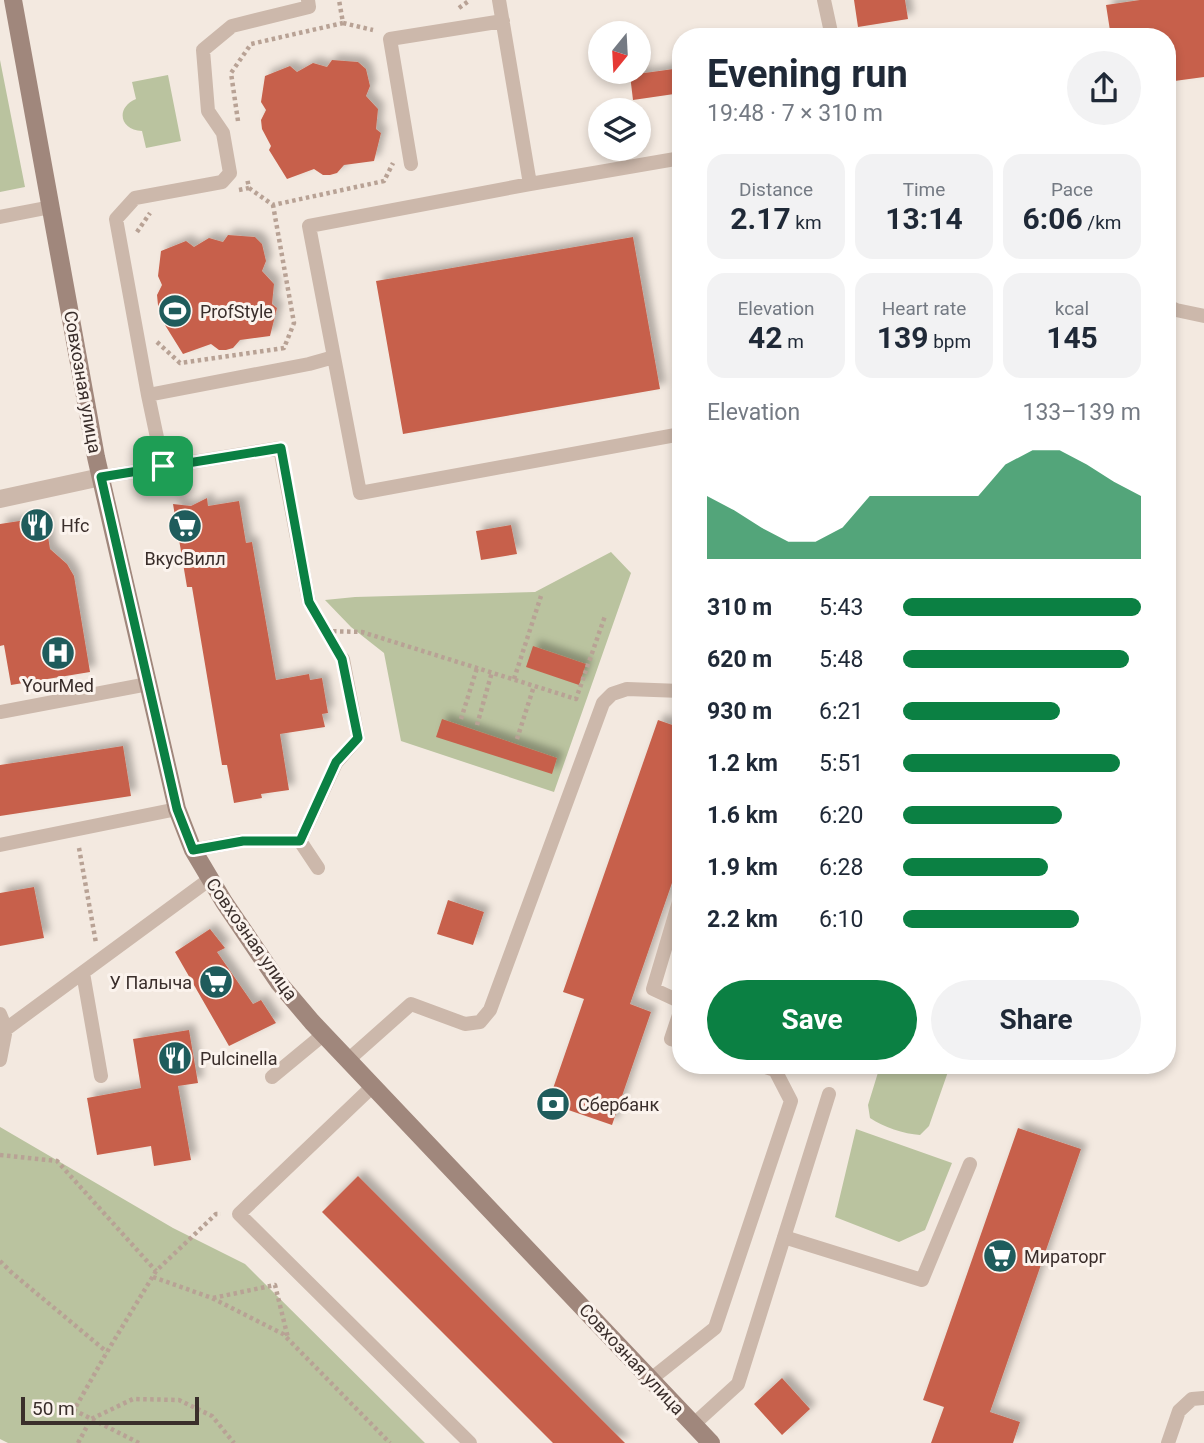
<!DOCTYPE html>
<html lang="en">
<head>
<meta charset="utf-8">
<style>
	:root { --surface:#fff; --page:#f2f2f3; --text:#1f2937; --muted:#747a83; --accent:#0b8043 }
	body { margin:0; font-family:Roboto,sans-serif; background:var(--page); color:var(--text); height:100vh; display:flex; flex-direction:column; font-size:26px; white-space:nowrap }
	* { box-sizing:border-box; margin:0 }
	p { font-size:23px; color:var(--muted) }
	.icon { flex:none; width:38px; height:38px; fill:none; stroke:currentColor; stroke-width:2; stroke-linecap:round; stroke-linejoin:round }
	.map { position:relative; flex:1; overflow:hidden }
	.side { position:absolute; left:672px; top:28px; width:504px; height:1046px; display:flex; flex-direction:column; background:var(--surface); border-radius:28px; box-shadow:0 4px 10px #0003 }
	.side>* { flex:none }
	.needle { width:46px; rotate:198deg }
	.tools { position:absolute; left:588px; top:21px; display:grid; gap:14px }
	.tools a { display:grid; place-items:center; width:63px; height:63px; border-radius:50%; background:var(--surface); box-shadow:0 4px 10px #0003; font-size:35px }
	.scale { position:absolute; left:21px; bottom:18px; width:178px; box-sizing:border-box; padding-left:7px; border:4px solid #3a2e2b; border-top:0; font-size:19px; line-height:24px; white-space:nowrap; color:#3a2e2b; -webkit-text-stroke:5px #fbf3ed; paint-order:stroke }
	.pin { position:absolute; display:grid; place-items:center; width:60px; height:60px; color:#fff; margin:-30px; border-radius:14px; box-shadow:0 4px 10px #0006 }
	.round { display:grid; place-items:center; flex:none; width:74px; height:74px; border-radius:37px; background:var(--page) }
	.headline { display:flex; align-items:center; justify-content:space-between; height:119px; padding:0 35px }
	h1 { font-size:38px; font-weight:700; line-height:52px }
	.figures { display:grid; grid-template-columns:repeat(3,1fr); gap:10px; height:119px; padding:7px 35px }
	.figures div { display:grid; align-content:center; border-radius:18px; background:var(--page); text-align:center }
	.figures b { font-size:30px; font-weight:700 }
	.figures small { font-size:19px; font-weight:400 }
	.figures p { font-size:19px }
	.chart { height:196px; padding:14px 35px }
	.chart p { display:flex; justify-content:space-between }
	.chart svg { width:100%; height:126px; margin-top:7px; fill:var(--accent); opacity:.7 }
	.cta { display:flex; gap:14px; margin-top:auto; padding:14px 35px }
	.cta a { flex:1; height:80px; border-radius:42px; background:var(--accent); color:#fff; font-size:28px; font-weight:700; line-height:80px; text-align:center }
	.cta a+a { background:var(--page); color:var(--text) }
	ul { padding:0 35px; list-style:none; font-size:23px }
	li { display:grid; grid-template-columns:112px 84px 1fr; align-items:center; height:52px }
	li i { height:18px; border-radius:9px; background:var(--accent) }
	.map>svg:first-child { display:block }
	.green { fill:#bac39f }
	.building { fill:#c7614b; filter:url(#shadow) }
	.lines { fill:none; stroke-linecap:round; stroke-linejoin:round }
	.path { stroke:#b8a295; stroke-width:4.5; stroke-dasharray:3.5 3.5; stroke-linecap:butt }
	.lane { stroke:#ccb8ab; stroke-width:14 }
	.street { stroke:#ccb8ab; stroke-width:18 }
	.secondary { stroke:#a0877c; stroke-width:18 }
	.route-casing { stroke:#fff; stroke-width:14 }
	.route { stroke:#0b8043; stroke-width:9 }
	.labels { text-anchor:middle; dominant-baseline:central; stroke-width:6; stroke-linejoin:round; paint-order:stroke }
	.poi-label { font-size:18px; fill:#3a2e2b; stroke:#fbf3ed; text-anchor:start }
	.street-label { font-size:18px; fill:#3a2e2b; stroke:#fbf3ed }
</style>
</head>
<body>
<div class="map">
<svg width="1204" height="1443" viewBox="0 0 1204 1443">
	<defs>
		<filter id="shadow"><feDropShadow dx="6" dy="-6" stdDeviation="3.5" flood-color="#0004"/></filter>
	</defs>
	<rect width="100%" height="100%" fill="#f3e9e0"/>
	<path class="green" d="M 0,60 L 25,187 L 0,192 Z
		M 168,75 L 181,141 L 146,148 L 142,131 C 120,130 115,108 136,99 L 132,82 Z
		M 611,552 L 631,573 L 554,792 L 401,741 L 384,653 L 351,627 L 325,600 L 355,597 L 535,592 Z
		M 880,1066 L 950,1066 L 929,1126 L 920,1135 C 904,1134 883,1127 870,1118 L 868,1105 Z
		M 0,1127 L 173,1228 L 245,1264 L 425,1443 L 8,1443 L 0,1439 Z
		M 856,1129 L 952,1163 L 925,1230 L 899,1242 L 835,1217 Z"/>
	<path class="building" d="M 854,0 L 905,0 L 908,19 L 858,27 Z
		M 1140,0 L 1204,0 L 1204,77 L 1167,82 L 1167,37 L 1111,37 L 1106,5 Z
		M 332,60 L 358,62 L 366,69 L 370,86 L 366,96 L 378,109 L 376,129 L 381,133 L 374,161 L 344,165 L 337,173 L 330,175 L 323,175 L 314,169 L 287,179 L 269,150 L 271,146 L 262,129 L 261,120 L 266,110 L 261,102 L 265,76 L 290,66 L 297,72 L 313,63 L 327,67 Z
		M 681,68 L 681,93 L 633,100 L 630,75 Z
		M 228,235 L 255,237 L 262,244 L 266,261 L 262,271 L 274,284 L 272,304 L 277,308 L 270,336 L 240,340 L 233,348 L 226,350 L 219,350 L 211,344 L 183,354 L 165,325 L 167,321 L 158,305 L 157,295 L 162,285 L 158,276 L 161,251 L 186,241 L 194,247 L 209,238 L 223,242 Z
		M 633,237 L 660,389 L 403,434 L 376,281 Z
		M 207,498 L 208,506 L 239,501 L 246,543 L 252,542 L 276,680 L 309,674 L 310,680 L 322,678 L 328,713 L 322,714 L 325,727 L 280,734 L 289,790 L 261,794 L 262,798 L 234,803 L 227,765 L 222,765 L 192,587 L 187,587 L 173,504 L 191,506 Z
		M 45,517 L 50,549 L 67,564 L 74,576 L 90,672 L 11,685 L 4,645 L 0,646 L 0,524 Z
		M 511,525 L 517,554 L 481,560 L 476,531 Z
		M 533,646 L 586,664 L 579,685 L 526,667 Z
		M 442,719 L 557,758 L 552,774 L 436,737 Z
		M 658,720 L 681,728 L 681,857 L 630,1004 L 651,1012 L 612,1125 L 548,1103 L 584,999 L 563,992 Z
		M 123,746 L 131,796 L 0,816 L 0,765 Z
		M 34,887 L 44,938 L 0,946 L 0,893 Z
		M 448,900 L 484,912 L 473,945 L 437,934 Z
		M 210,929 L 225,948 L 217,952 L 253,1004 L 261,1000 L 276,1023 L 229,1046 L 175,952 Z
		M 189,1030 L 198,1083 L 178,1086 L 191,1160 L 154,1166 L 151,1146 L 97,1155 L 87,1098 L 141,1088 L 133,1039 Z
		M 1018,1128 L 1081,1149 L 990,1412 L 1020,1422 L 1013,1443 L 931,1443 L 944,1407 L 923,1400 Z
		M 358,1176 L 625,1443 L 553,1443 L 322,1212 Z
		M 782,1378 L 810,1409 L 782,1435 L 754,1404 Z"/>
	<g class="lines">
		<path class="path" d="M 459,8 L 470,0
			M 343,23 L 373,30
			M 238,121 L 231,73 L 251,44 L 343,23 L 339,0
			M 249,188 L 273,205 L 384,181 L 393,163
			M 239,190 L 249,188 L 247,178
			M 137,232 L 150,213
			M 157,342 L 180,363 L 284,348 L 294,323 L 273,205
			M 318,617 L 335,646
			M 326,631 L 362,632 L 576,699 L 605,616
			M 514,679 L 541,596
			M 461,719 L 477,668
			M 477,725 L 492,672
			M 517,739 L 534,686
			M 79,848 L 96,943
			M 0,1155 L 57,1161 L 156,1271
			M 0,1261 L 11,1272 L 107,1352
			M 153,1277 L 212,1298 L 283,1334 L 390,1443
			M 213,1298 L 275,1285 L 288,1338
			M 78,1443 L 91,1419 L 133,1399 L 179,1400 L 212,1416 L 234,1443
			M 139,1443 L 74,1410 L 107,1352 L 156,1271 L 216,1214 L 221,1214"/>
		<path class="lane" d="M 499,0 L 530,184
			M 824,0 L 832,37
			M 681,158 L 530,184 L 309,226 L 360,493 L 681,434
			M 411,164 L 390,39 L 503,21
			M 0,217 L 51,207
			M 1167,306 L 1176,310 L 1204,316
			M 148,395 L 309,364 L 334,357
			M 163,466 L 148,395 L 116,219 L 135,198 L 222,182 L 230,173 L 223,133 L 208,111 L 203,50 L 232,26 L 309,7 L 308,0
			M 101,477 L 280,448 L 309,602
			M 0,712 L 148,684
			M 300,841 L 336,763 L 358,738 L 343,659
			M 0,845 L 177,809
			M 193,850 L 242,841 L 300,841 L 318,868
			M 681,895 L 653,989 L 681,1002
			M 83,973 L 101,1076
			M 681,1009 L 671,1039 L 681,1042
			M 0,1014 L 6,1029
			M 0,1060 L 6,1029 L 210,879
			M 348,1060 L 411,1004 L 465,1024 L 480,1022 L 490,1010 L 603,703 L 612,694 L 627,689 L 681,691
			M 272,1077 L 324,1034
			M 373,1086 L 239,1214 L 470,1443
			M 784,1237 L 922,1280 L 970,1164
			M 651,1379 L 715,1328 L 791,1101 L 775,1070 L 762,1066
			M 694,1424 L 738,1384 L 829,1094
			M 1168,1443 L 1179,1411 L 1192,1399 L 1204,1398"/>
		<path class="street" d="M 0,499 L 101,477"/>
		<path class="secondary" d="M 13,0 L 96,457 L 177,809 L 193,850 L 224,902 L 279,983 L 312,1022 L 711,1443"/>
	</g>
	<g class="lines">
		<g class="route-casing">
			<path id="route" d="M 281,448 L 309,602 L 342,659 L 358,738 L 336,762 L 300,841 L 243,841 L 193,850 L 177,809 L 101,477 Z"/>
		</g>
		<use href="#route" class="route"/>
	</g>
	<defs>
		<g id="stadium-disc" transform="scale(1.75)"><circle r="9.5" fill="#1f5c5c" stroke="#fbf3ed"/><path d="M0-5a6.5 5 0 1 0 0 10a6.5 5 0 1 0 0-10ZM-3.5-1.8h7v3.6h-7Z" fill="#fff"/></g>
		<g id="restaurant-disc" transform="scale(1.75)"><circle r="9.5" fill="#1f5c5c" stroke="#fbf3ed"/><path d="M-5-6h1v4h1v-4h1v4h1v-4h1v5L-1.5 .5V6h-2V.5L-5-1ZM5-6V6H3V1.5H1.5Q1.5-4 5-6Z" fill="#fff"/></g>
		<g id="supermarket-disc" transform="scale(1.75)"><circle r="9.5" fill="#1f5c5c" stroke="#fbf3ed"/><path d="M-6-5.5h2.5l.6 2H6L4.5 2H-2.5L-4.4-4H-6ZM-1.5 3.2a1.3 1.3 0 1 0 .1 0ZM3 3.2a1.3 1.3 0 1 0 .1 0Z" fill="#fff"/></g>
		<g id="hospital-disc" transform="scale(1.75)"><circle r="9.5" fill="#1f5c5c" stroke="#fbf3ed"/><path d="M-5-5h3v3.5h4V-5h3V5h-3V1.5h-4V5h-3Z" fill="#fff"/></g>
		<g id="bank-disc" transform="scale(1.75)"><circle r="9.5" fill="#1f5c5c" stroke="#fbf3ed"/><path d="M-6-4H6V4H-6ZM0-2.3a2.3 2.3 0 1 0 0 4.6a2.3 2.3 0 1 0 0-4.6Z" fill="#fff"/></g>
	</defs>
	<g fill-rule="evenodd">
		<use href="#stadium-disc" x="175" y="311"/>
		<use href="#restaurant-disc" x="37" y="525"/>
		<use href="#supermarket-disc" x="185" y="526"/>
		<use href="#hospital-disc" x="58" y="653"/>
		<use href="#supermarket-disc" x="216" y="982"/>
		<use href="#restaurant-disc" x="175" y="1058"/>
		<use href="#bank-disc" x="553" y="1104"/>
		<use href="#supermarket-disc" x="1000" y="1256"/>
	</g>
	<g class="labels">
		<g class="poi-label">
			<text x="200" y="311">ProfStyle</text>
			<text x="61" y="525">Hfc</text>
			<text x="185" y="558" text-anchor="middle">ВкусВилл</text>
			<text x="58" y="685" text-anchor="middle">YourMed</text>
			<text x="192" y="982" text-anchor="end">У Палыча</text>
			<text x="200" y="1058">Pulcinella</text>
			<text x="578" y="1104">Сбербанк</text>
			<text x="1024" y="1256">Мираторг</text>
		</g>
		<g class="street-label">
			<text transform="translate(83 382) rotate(80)">Совхозная улица</text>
			<text transform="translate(252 939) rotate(55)">Совхозная улица</text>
			<text transform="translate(632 1359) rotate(47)">Совхозная улица</text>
		</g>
	</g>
</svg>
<div class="tools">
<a><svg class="needle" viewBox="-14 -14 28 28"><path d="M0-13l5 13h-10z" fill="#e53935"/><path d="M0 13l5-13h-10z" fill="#747a83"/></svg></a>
<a><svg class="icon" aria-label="layers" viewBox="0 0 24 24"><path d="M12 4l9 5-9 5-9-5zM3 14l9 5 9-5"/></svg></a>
</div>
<div class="scale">50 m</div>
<div class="pin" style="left:163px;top:466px;background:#1e9e55"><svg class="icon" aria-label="arrive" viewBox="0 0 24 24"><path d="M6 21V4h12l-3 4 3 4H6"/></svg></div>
<section class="side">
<div class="headline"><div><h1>Evening run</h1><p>19:48 · 7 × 310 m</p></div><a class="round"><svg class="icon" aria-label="share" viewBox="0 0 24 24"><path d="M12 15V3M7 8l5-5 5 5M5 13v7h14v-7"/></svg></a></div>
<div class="figures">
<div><p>Distance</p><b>2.17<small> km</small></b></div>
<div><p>Time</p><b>13:14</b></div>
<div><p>Pace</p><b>6:06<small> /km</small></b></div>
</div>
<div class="figures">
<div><p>Elevation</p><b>42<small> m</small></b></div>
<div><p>Heart rate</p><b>139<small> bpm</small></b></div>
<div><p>kcal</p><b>145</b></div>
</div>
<div class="chart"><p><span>Elevation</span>133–139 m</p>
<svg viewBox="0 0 160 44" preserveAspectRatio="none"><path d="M0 44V22L10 27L20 33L30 38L40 38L50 33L60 22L70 22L80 22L90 22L100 22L110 11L120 6L130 6L140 11L150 17L160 22V44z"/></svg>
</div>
<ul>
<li><b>310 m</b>5:43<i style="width:100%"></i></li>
<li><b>620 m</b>5:48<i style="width:95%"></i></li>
<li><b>930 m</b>6:21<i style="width:66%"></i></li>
<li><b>1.2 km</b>5:51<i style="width:91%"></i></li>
<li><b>1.6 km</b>6:20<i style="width:67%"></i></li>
<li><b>1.9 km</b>6:28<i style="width:61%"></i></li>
<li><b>2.2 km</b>6:10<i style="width:74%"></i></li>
</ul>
<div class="cta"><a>Save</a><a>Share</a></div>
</section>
</div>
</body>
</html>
